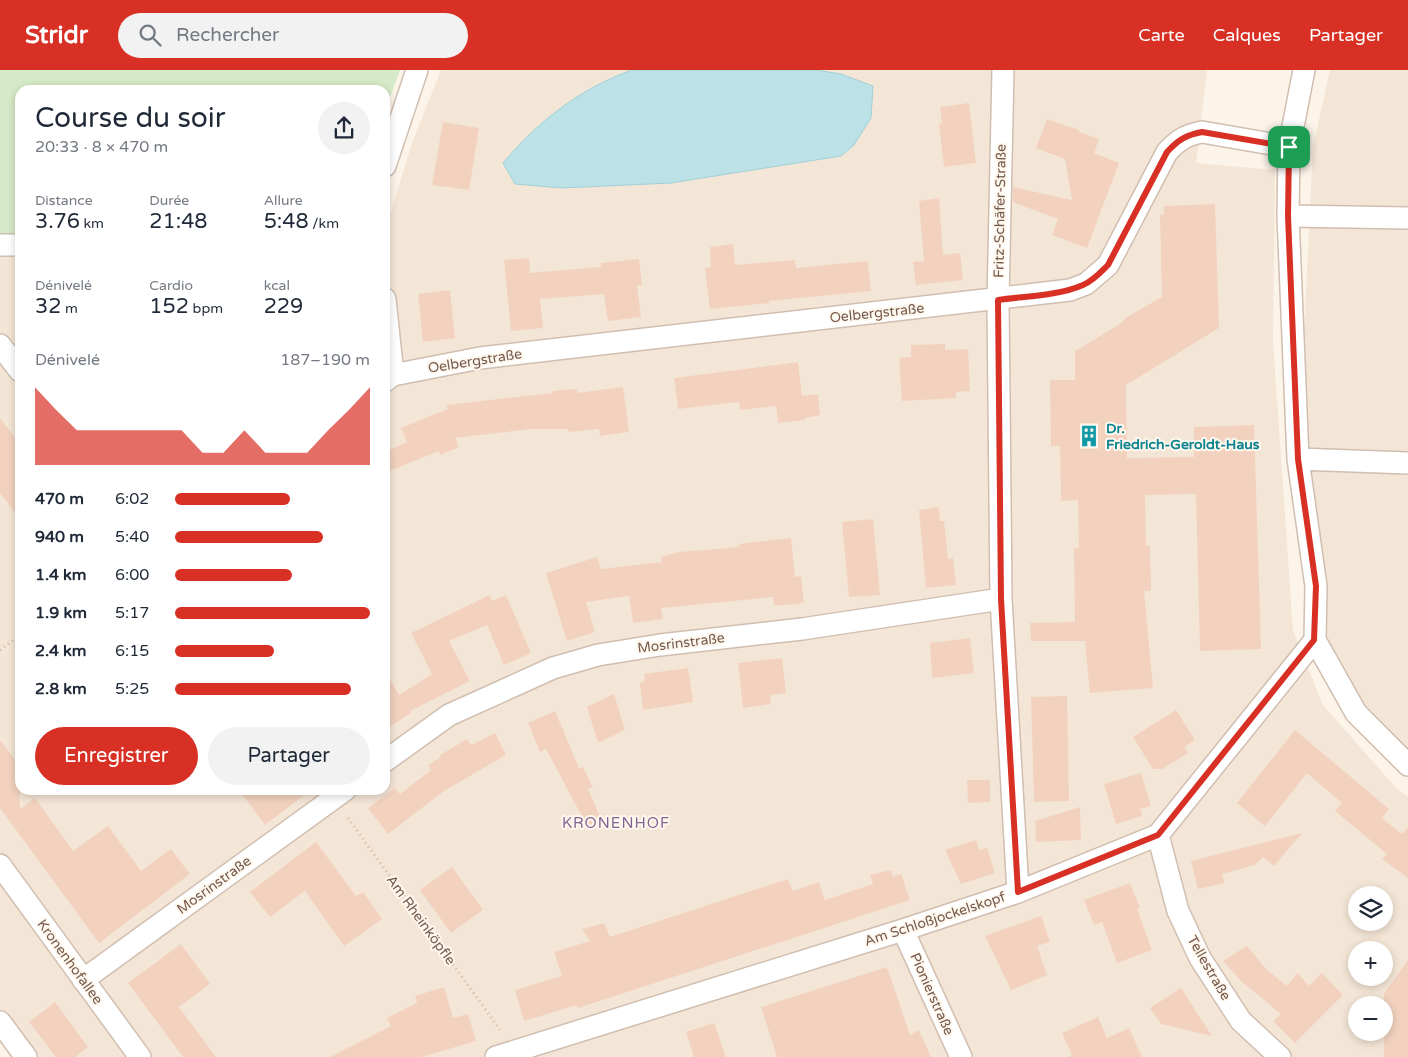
<!DOCTYPE html>
<html lang="fr">
<head>
<meta charset="utf-8">
<style>
	:root { --surface:#fff; --page:#f2f2f3; --text:#1f2937; --muted:#747a83; --accent:#d93025 }
	body { margin:0; font-family:"Varela Round",sans-serif; background:var(--page); color:var(--text); height:100vh; display:flex; flex-direction:column; font-size:19px; white-space:nowrap }
	* { box-sizing:border-box; margin:0 }
	p { font-size:16px; color:var(--muted) }
	.icon { flex:none; width:28px; height:28px; fill:none; stroke:currentColor; stroke-width:2; stroke-linecap:round; stroke-linejoin:round }
	.map { position:relative; flex:1; overflow:hidden }
	.sheet { position:absolute; left:15px; top:15px; width:375px; height:710px; display:flex; flex-direction:column; background:var(--surface); border-radius:15px; box-shadow:0 2px 8px #0003 }
	.sheet>* { flex:none }
	.tools { position:absolute; left:1348px; top:816px; display:grid; gap:10px }
	.tools a { display:grid; place-items:center; width:45px; height:45px; border-radius:50%; background:var(--surface); box-shadow:0 2px 8px #0003; font-size:25px }
	.pin { position:absolute; display:grid; place-items:center; width:42px; height:42px; color:#fff; margin:-21px; border-radius:10px; box-shadow:0 2px 8px #0006 }
	.round { display:grid; place-items:center; flex:none; width:52px; height:52px; border-radius:26px; background:var(--page) }
	.overview { display:flex; align-items:center; justify-content:space-between; height:85px; padding:0 20px }
	h1 { font-size:28px; font-weight:600; line-height:38px }
	.metrics { display:grid; grid-template-columns:repeat(3,1fr); gap:8px; height:85px; padding:5px 20px }
	.metrics div { display:grid; align-content:center }
	.metrics b { font-size:21px; font-weight:600 }
	.metrics small { font-size:14px; font-weight:400 }
	.metrics p { font-size:14px }
	.chart { height:140px; padding:10px 20px }
	.chart p { display:flex; justify-content:space-between }
	.chart svg { width:100%; height:90px; margin-top:5px; fill:var(--accent); opacity:.7 }
	.primary-button { display:flex; gap:10px; margin-top:auto; padding:10px 20px }
	.primary-button a { flex:1; height:58px; border-radius:30px; background:var(--accent); color:#fff; font-size:20px; font-weight:600; line-height:58px; text-align:center }
	.primary-button a+a { background:var(--page); color:var(--text) }
	ul { padding:0 20px; list-style:none; font-size:16px }
	li { display:grid; grid-template-columns:80px 60px 1fr; align-items:center; height:38px }
	li i { height:12px; border-radius:6px; background:var(--accent) }
	header { display:flex; align-items:center; gap:30px; box-sizing:border-box; height:70px; padding:0 25px; background:var(--accent); color:#fff }
	header strong { font-size:24px }
	nav { display:flex; gap:28px; margin-inline-start:auto; font-size:18px }
	.search { width:350px; height:45px; background:var(--page); display:flex; align-items:center; gap:12px; box-sizing:border-box; padding:0 18px; border-radius:28px; color:var(--muted); font-size:19px }
	.map>svg:first-child { display:block }
	.residential { fill:#f4e6d6; fill-rule:evenodd }
	.green { fill:#d5eac6 }
	.water { fill:#bce1e6; stroke:#a2d0d8 }
	.building { fill:#f2d2bf }
	.lines { fill:none; stroke-linecap:round; stroke-linejoin:round }
	.street-casing { stroke:#d0beb0; stroke-width:24 }
	.path { stroke:#d7b6a2; stroke-width:3; stroke-dasharray:1 4; stroke-linecap:butt }
	.street { stroke:#fff; stroke-width:21 }
	.route-casing { stroke:#fff; stroke-width:10 }
	.route { stroke:#d93025; stroke-width:6 }
	.labels { text-anchor:middle; dominant-baseline:central; stroke-width:4; stroke-linejoin:round; paint-order:stroke }
	.street-label { font-size:14px; fill:#765a4c; stroke:#fff8ee }
	.culture-label { font-size:14px; font-weight:bold; fill:#0d838f; stroke:#fff8ee; text-anchor:start }
	.neighbourhood-label { font-size:15px; letter-spacing:1px; fill:#826492; stroke:#fff8ee }
</style>
</head>
<body>
<header>
<strong>Stridr</strong>
<div class="search"><svg class="icon" aria-label="search" viewBox="0 0 24 24"><circle cx="10" cy="10" r="6"/><path d="M15 15l6 6"/></svg>Rechercher</div>
<nav><a>Carte</a><a>Calques</a><a>Partager</a></nav>
</header>
<div class="map">
<svg width="1408" height="987" viewBox="0 0 1408 987">
	<rect width="100%" height="100%" fill="#fcf4e8"/>
	<path class="residential" d="M 441,0 L 1207,0 L 1196,93 L 1275,100 L 1273,271 L 1293,561 L 1323,635 L 1396,718 L 1408,727 L 1408,987 L 11,987 L 0,973 L 0,172 L 20,173 L 20,720 L 385,720 L 385,161 L 412,73 ZM 1356,825 L 1384,825 L 1384,852 L 1356,852 ZM 1356,880 L 1384,880 L 1384,908 L 1356,908 ZM 1356,935 L 1384,935 L 1384,962 L 1356,962 Z
		M 1330,0 L 1408,0 L 1408,695 L 1315,570 L 1298,389 L 1313,77 Z"/>
	<path class="green" d="M 0,0 L 400,0 L 385,41 L 385,20 L 20,20 L 20,163 L 0,163 Z"/>
	<path class="water" d="M 632,0 L 816,0 L 841,4 L 873,16 L 871,48 L 854,75 L 841,86 L 671,113 L 562,118 L 515,114 L 503,93 C 538,51 581,18 632,0 Z"/>
	<path class="building" d="M 969,33 L 976,93 L 944,97 L 939,54 L 942,53 L 940,37 Z
		M 1047,49 L 1079,60 L 1079,62 L 1099,69 L 1094,83 L 1119,93 L 1087,178 L 1052,165 L 1058,149 L 1013,132 L 1013,117 L 1072,130 L 1065,89 L 1036,78 Z
		M 443,52 L 479,58 L 469,120 L 432,115 Z
		M 939,128 L 943,185 L 960,183 L 963,210 L 916,215 L 913,192 L 924,191 L 919,131 Z
		M 1215,134 L 1219,258 L 1126,315 L 1127,388 L 1194,387 L 1194,357 L 1254,355 L 1261,579 L 1200,581 L 1196,424 L 1145,425 L 1146,476 L 1150,476 L 1151,521 L 1144,521 L 1153,618 L 1090,623 L 1085,571 L 1031,571 L 1030,553 L 1075,552 L 1074,478 L 1079,478 L 1078,430 L 1061,431 L 1060,376 L 1051,376 L 1050,310 L 1075,310 L 1075,281 L 1120,254 L 1127,247 L 1162,227 L 1160,145 L 1164,144 L 1164,136 Z
		M 733,174 L 735,195 L 795,190 L 796,198 L 868,191 L 871,221 L 769,231 L 769,233 L 710,239 L 705,198 L 711,197 L 710,177 Z
		M 529,188 L 530,203 L 601,197 L 601,193 L 639,189 L 642,215 L 637,216 L 641,247 L 608,251 L 604,224 L 540,229 L 543,258 L 511,261 L 504,190 Z
		M 450,220 L 455,268 L 423,272 L 418,224 Z
		M 945,274 L 945,280 L 968,279 L 970,321 L 956,322 L 956,328 L 902,331 L 899,288 L 911,287 L 911,275 Z
		M 798,292 L 802,326 L 818,324 L 820,345 L 805,348 L 805,350 L 778,353 L 776,336 L 740,340 L 739,332 L 678,339 L 674,308 Z
		M 623,317 L 629,362 L 600,366 L 599,359 L 569,362 L 568,359 L 530,359 L 455,368 L 459,377 L 440,385 L 439,381 L 385,403 L 385,382 L 407,372 L 401,358 L 448,339 L 446,335 L 553,323 L 553,321 L 577,319 L 577,323 Z
		M 0,348 L 20,374 L 20,449 L 0,423 Z
		M 939,437 L 940,451 L 944,451 L 948,489 L 953,488 L 956,515 L 926,518 L 919,440 Z
		M 873,449 L 880,525 L 849,527 L 842,452 Z
		M 791,468 L 795,507 L 801,506 L 804,533 L 774,536 L 773,527 L 661,538 L 663,549 L 633,553 L 629,526 L 586,532 L 595,562 L 567,571 L 546,503 L 597,487 L 601,499 L 662,492 L 661,487 L 679,482 L 740,477 L 739,474 Z
		M 490,525 L 492,531 L 506,525 L 531,583 L 504,595 L 487,555 L 449,571 L 470,611 L 410,641 L 411,643 L 385,660 L 385,601 L 399,625 L 432,604 L 411,563 Z
		M 970,568 L 974,603 L 932,608 L 930,573 Z
		M 782,588 L 786,623 L 770,625 L 771,634 L 743,638 L 738,593 Z
		M 688,598 L 693,632 L 643,640 L 640,613 L 645,611 L 644,604 Z
		M 614,624 L 625,660 L 598,673 L 587,637 Z
		M 1067,626 L 1069,731 L 1034,732 L 1031,627 Z
		M 1176,640 L 1195,670 L 1184,677 L 1188,683 L 1162,699 L 1153,699 L 1133,667 Z
		M 555,641 L 579,698 L 583,697 L 593,717 L 588,719 L 602,751 L 588,758 L 546,679 L 540,682 L 528,653 Z
		M 1295,660 L 1389,739 L 1382,748 L 1402,764 L 1408,757 L 1408,808 L 1382,789 L 1387,784 L 1335,741 L 1342,733 L 1307,703 L 1265,756 L 1237,733 Z
		M 495,663 L 506,685 L 444,721 L 388,764 L 368,738 L 395,718 L 400,724 L 431,700 L 428,695 L 441,687 L 440,685 L 467,669 L 471,675 Z
		M 0,670 L 20,696 L 20,739 L 35,728 L 73,781 L 108,756 L 141,801 L 171,779 L 190,804 L 99,873 L 0,738 Z
		M 1141,703 L 1151,736 L 1140,739 L 1142,746 L 1116,754 L 1104,714 Z
		M 967,710 L 990,710 L 990,732 L 968,733 Z
		M 239,720 L 311,720 L 265,755 Z
		M 1080,737 L 1081,770 L 1036,772 L 1035,751 Z
		M 1302,763 L 1274,796 L 1263,787 L 1255,795 L 1222,804 L 1224,813 L 1198,819 L 1191,791 Z
		M 976,770 L 979,780 L 987,778 L 995,803 L 961,814 L 945,780 Z
		M 316,772 L 356,826 L 363,822 L 382,849 L 344,876 L 305,821 L 270,847 L 250,822 Z
		M 452,797 L 483,840 L 451,863 L 420,820 Z
		M 891,800 L 893,807 L 901,804 L 910,830 L 578,938 L 577,935 L 524,951 L 515,920 L 562,906 L 554,882 L 590,871 L 582,859 L 604,853 L 610,867 L 788,809 L 793,821 L 819,812 L 825,830 L 873,814 L 870,805 Z
		M 1130,813 L 1140,838 L 1137,839 L 1152,880 L 1117,893 L 1102,852 L 1094,855 L 1084,830 Z
		M 1041,846 L 1050,872 L 1037,876 L 1047,905 L 1011,920 L 985,866 Z
		M 181,874 L 210,914 L 179,937 L 216,987 L 183,987 L 128,913 Z
		M 1247,876 L 1266,899 L 1287,916 L 1298,903 L 1309,916 L 1322,903 L 1343,925 L 1295,973 L 1273,951 L 1281,944 L 1242,912 L 1223,891 Z
		M 1408,890 L 1408,987 L 1384,987 L 1384,924 Z
		M 887,897 L 910,965 L 919,960 L 931,987 L 777,987 L 761,937 Z
		M 444,917 L 453,948 L 468,944 L 476,971 L 422,987 L 330,987 L 391,956 L 387,948 L 417,933 L 415,926 Z
		M 1181,918 L 1212,966 L 1161,954 L 1150,938 Z
		M 55,932 L 88,977 L 75,987 L 56,987 L 29,952 Z
		M 1098,947 L 1107,968 L 1129,958 L 1142,987 L 1068,987 L 1072,985 L 1062,963 Z
		M 714,953 L 726,987 L 694,987 L 686,962 Z"/>
	<g class="lines">
		<g class="street-casing">
			<path id="street" d="M 1003,0 L 998,230 L 1001,529 L 1018,822
				M 1304,0 L 1289,77 L 1288,146 L 1298,389 L 1316,516 L 1315,570 L 1356,643 L 1408,695
				M 385,96 L 417,0
				M 1288,146 L 1408,148
				M 0,175 L 20,175
				M 385,229 L 393,305
				M 0,275 L 20,301
				M 385,311 L 393,305 L 480,288 L 1070,220 L 1086,214 L 1108,195 L 1167,82 C 1178,70 1186,65 1202,62 L 1289,77
				M 1298,389 L 1408,393
				M 385,691 L 449,645 L 553,598 L 598,585 L 660,575 L 802,559 L 1001,529
				M 1158,765 L 1178,841 L 1200,888 L 1241,951 L 1280,987
				M 0,795 L 140,987
				M 903,860 L 961,987
				M 83,910 L 345,720
				M 0,952 L 26,987
				M 496,987 L 903,860 L 1018,822 L 1158,765 L 1315,570"/>
		</g>
		<path class="path" d="M 0,580 L 20,565
			M 348,748 L 500,960"/>
		<use href="#street" class="street"/>
	</g>
	<g class="lines">
		<g class="route-casing">
			<path id="route" d="M 1202,62 L 1289,77 L 1288,146 L 1298,389 L 1316,516 L 1314,570 L 1158,765 L 1018,822 L 1001,529 L 998,230 C 1025,226 1058,226 1083,215 C 1093,211 1101,202 1108,195 L 1167,82 C 1178,70 1186,65 1202,62 Z"/>
		</g>
		<use href="#route" class="route"/>
	</g>
	<defs>
		<g id="building-bare" transform="scale(1.725)"><path d="M-4-6H4V6H1V3H-1V6H-4ZM-2.5-4.3h1.7v1.8h-1.7ZM.8-4.3h1.7v1.8H.8ZM-2.5-1h1.7V.8h-1.7ZM.8-1h1.7V.8H.8Z" fill="#0f9aa8" stroke="#fff8ee" stroke-width="2.5" paint-order="stroke"/></g>
	</defs>
	<g fill-rule="evenodd">
		<use href="#building-bare" x="1089" y="366"/>
	</g>
	<g class="labels">
		<g class="street-label">
			<text transform="translate(1000 141) rotate(-89)">Fritz-Schäfer-Straße</text>
			<text transform="translate(877 243) rotate(-6)">Oelbergstraße</text>
			<text transform="translate(475 291) rotate(-9)">Oelbergstraße</text>
			<text transform="translate(681 573) rotate(-7)">Mosrinstraße</text>
			<text transform="translate(214 815) rotate(-36)">Mosrinstraße</text>
			<text transform="translate(935 849) rotate(-18)">Am Schloßjockelskopf</text>
			<text transform="translate(421 850) rotate(54)">Am Rheinköpfle</text>
			<text transform="translate(70 892) rotate(54)">Kronenhofallee</text>
			<text transform="translate(1209 898) rotate(60)">Tellestraße</text>
			<text transform="translate(932 924) rotate(66)">Pionierstraße</text>
		</g>
		<g class="culture-label">
			<text x="1106" y="358">Dr.<tspan x="1106" dy="16">Friedrich-Geroldt-Haus</tspan></text>
		</g>
		<g class="neighbourhood-label">
			<text x="616" y="753">KRONENHOF</text>
		</g>
	</g>
</svg>
<div class="tools">
<a><svg class="icon" aria-label="layers" viewBox="0 0 24 24"><path d="M12 4l9 5-9 5-9-5zM3 14l9 5 9-5"/></svg></a>
<a>+</a>
<a>−</a>
</div>
<div class="pin" style="left:1289px;top:77px;background:#1e9e55"><svg class="icon" aria-label="arrive" viewBox="0 0 24 24"><path d="M6 21V4h12l-3 4 3 4H6"/></svg></div>
<section class="sheet">
<div class="overview"><div><h1>Course du soir</h1><p>20:33 · 8 × 470 m</p></div><a class="round"><svg class="icon" aria-label="share" viewBox="0 0 24 24"><path d="M12 15V3M7 8l5-5 5 5M5 13v7h14v-7"/></svg></a></div>
<div class="metrics">
<div><p>Distance</p><b>3.76<small> km</small></b></div>
<div><p>Durée</p><b>21:48</b></div>
<div><p>Allure</p><b>5:48<small> /km</small></b></div>
</div>
<div class="metrics">
<div><p>Dénivelé</p><b>32<small> m</small></b></div>
<div><p>Cardio</p><b>152<small> bpm</small></b></div>
<div><p>kcal</p><b>229</b></div>
</div>
<div class="chart"><p><span>Dénivelé</span>187–190 m</p>
<svg viewBox="0 0 160 44" preserveAspectRatio="none"><path d="M0 44V6L10 17L20 27L30 27L40 27L50 27L60 27L70 27L80 38L90 38L100 27L110 38L120 38L130 38L140 27L150 17L160 6V44z"/></svg>
</div>
<ul>
<li><b>470 m</b>6:02<i style="width:59%"></i></li>
<li><b>940 m</b>5:40<i style="width:76%"></i></li>
<li><b>1.4 km</b>6:00<i style="width:60%"></i></li>
<li><b>1.9 km</b>5:17<i style="width:100%"></i></li>
<li><b>2.4 km</b>6:15<i style="width:51%"></i></li>
<li><b>2.8 km</b>5:25<i style="width:90%"></i></li>
</ul>
<div class="primary-button"><a>Enregistrer</a><a>Partager</a></div>
</section>
</div>
</body>
</html>
